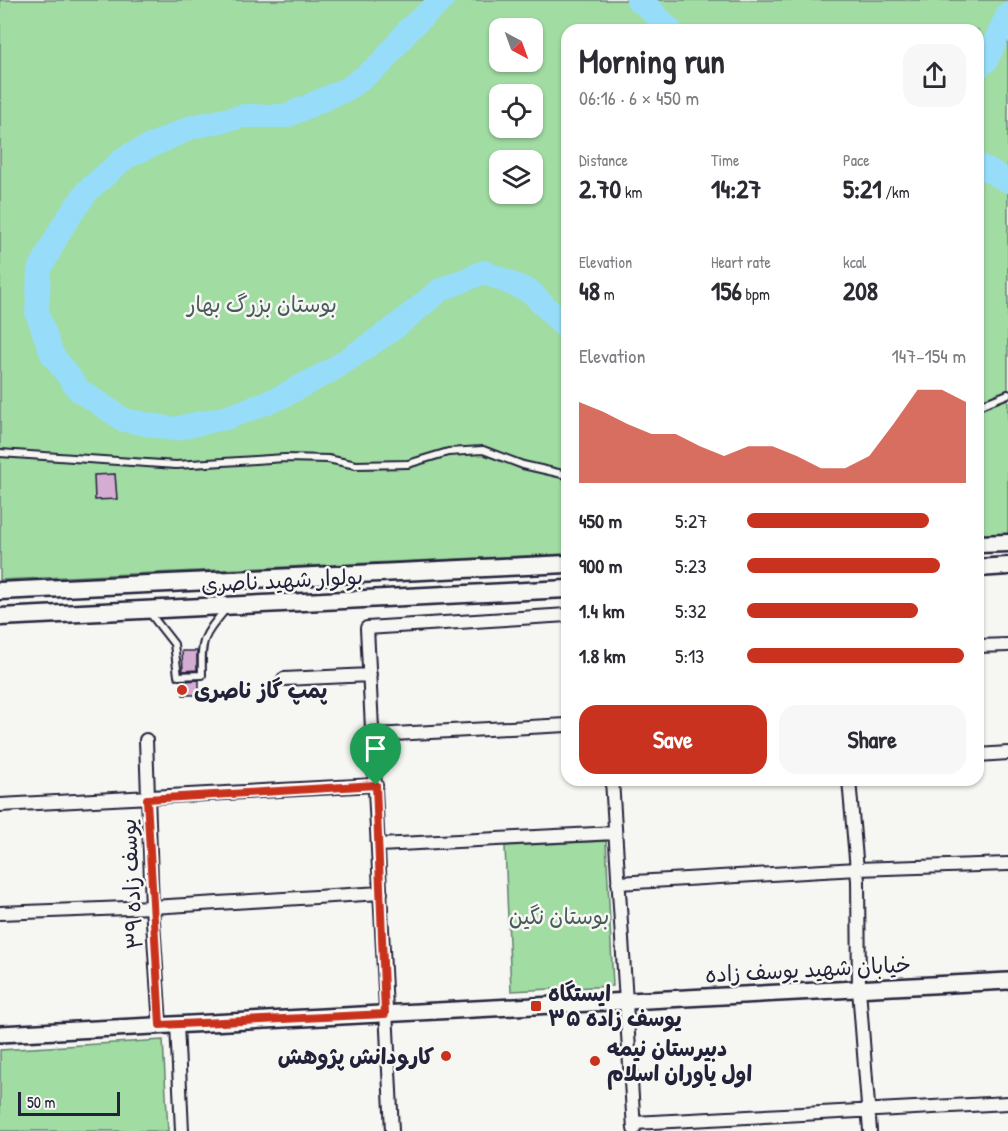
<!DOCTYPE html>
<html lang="en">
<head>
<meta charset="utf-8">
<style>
	:root { --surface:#fff; --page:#f7f7f7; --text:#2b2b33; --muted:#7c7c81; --accent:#c8321e }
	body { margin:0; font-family:"Patrick Hand","Playpen Sans Arabic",sans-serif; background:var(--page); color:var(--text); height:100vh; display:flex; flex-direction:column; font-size:22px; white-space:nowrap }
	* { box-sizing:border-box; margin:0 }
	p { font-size:20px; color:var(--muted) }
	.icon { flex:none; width:33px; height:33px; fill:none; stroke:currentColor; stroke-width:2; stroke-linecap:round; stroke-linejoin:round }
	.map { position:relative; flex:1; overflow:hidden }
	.side { position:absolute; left:561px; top:24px; width:423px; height:762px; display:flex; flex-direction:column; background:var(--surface); border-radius:18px; box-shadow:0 2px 4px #0004 }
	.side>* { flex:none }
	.needle { width:39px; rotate:139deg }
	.fabs { position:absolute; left:489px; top:18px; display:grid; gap:12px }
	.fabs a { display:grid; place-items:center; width:54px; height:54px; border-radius:12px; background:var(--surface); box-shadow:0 2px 4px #0004; font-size:30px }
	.scale { position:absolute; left:18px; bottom:15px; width:102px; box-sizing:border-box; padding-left:6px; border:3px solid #22223b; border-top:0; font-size:16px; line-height:21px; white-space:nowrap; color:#22223b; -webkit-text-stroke:4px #f6f6f2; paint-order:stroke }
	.pin { position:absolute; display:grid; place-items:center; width:51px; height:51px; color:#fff; margin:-62px -26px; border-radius:50% 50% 50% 0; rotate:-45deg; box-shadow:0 0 6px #0007 }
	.pin .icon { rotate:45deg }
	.round { display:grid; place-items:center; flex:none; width:63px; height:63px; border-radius:18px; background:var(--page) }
	.head { display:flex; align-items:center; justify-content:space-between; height:102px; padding:0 18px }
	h1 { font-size:33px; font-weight:700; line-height:45px }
	.stats { display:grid; grid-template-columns:repeat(3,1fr); gap:9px; height:102px; padding:6px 18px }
	.stats div { display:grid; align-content:center }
	.stats b { font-size:26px; font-weight:700 }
	.stats small { font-size:16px; font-weight:400 }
	.stats p { font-size:16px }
	.chart { height:168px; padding:12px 18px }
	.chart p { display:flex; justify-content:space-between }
	.chart svg { width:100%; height:108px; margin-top:6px; fill:var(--accent); opacity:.7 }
	.primary-button { display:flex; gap:12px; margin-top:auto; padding:12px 18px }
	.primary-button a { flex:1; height:69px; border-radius:18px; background:var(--accent); color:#fff; font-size:24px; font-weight:700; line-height:69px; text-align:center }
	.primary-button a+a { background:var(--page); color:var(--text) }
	ul { padding:0 18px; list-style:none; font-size:20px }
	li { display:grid; grid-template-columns:96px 72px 1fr; align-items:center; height:45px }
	li i { height:15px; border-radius:8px; background:var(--accent) }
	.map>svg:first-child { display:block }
	.green { fill:#a1dca3; stroke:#627f6f; stroke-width:1.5; fill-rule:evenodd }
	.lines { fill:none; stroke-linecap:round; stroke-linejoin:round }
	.river { stroke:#97ddf9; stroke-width:24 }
	.building { fill:#d5acd2; stroke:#22223b; stroke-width:1.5 }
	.service-casing { stroke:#22223b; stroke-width:10 }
	.minor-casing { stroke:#22223b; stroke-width:16 }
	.tertiary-casing { stroke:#22223b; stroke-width:20 }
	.secondary-casing { stroke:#22223b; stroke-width:21 }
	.service { stroke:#f6f6f2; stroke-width:6 }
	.minor { stroke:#f6f6f2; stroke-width:12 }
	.tertiary { stroke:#f6f6f2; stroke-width:15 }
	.secondary { stroke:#f6f6f2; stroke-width:16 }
	.route-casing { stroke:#fff; stroke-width:12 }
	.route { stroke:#c8321e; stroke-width:8 }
	.poi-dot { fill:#c8321e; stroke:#f6f6f2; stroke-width:2 }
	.labels { text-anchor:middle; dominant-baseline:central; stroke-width:5; stroke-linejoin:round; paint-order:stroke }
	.park-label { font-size:22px; fill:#485a5a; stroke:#f6f6f2 }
	.street-label { font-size:22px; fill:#22223b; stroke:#f6f6f2 }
	.poi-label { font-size:22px; font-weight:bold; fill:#22223b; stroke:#f6f6f2; text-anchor:start }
</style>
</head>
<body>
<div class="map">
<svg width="1008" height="1131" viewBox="0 0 1008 1131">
	<rect width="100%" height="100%" fill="#f6f6f2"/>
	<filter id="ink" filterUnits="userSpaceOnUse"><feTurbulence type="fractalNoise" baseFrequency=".0167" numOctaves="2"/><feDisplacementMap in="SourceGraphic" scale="12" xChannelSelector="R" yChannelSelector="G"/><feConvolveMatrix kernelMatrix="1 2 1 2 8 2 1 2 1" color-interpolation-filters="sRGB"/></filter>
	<g filter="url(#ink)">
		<path class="green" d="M 0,0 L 1008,0 L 1008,534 L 978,536 L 978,30 L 567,30 L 567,554 L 0,580 ZM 500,28 L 532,28 L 532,62 L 500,62 ZM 500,94 L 532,94 L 532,128 L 500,128 ZM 500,160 L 532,160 L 532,194 L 500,194 Z
			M 606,841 L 613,986 L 511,991 L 505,846 Z
			M 163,1040 L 168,1131 L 0,1131 L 0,1050 Z"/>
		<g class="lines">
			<path class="river" d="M 442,0 L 409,29 L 381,64 L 349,88 L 286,116 L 244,116 L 192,127 L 126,157 L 88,190 L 62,227 L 39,271 L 37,313 L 52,354 L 79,390 L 124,420 L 173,429 L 229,417 L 279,398 L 332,370 L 393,329 L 440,290 L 484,272 L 531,292 L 567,329
				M 638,0 L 646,5 L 670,30
				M 978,67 L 986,61 L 1008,14
				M 978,165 L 1008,181"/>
		</g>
		<path class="building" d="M 115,474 L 117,499 L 95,500 L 94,475 Z
			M 182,651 L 197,651 L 197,670 L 183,671 Z
			M 199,680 L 199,695 L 183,695 L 183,681 Z"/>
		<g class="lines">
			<g class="service-casing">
				<path id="service" d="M 978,406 L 1008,394
					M 0,453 L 176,465 L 285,458 L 328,459 L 356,465 L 408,464 L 448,452 L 483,450 L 523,465 L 567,475
					M 149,612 L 174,644 L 178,676 L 202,675 C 201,639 202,638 225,610"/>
			</g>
			<g class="minor-casing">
				<path id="minor" d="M 978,646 L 1008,645
					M 284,679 L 370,675
					M 374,735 L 567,725
					M 146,740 L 152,907 L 160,1025
					M 978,755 L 1008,753
					M 612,780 L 634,1129
					M 849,780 L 858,881 L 859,989 L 870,1131
					M 0,805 L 376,785
					M 379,845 L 615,833
					M 618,883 L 857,869 L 1008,864
					M 0,913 L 152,907 L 381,893
					M 177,1024 L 182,1131
					M 634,1123 L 1008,1103
					M 392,1131 L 367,628 L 567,615"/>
			</g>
			<g class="tertiary-casing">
				<path id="tertiary" d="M 0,1034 L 1008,981"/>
			</g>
			<g class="secondary-casing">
				<path id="secondary" d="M 978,544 L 1008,543
					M 978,568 L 1008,566
					M 0,591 L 567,564
					M 0,617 L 567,589"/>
			</g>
			<use href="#service" class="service"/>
			<use href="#minor" class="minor"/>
			<use href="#tertiary" class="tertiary"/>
			<use href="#secondary" class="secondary"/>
		</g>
	</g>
	<g class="lines" filter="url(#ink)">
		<g class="route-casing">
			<path id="route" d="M 376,785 L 385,1014 L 160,1025 L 147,799 Z"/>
		</g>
		<use href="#route" class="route"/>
	</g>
	<g class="poi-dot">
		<circle cx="182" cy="690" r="6"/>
		<rect x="530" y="1000" width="12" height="12" rx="3"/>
		<circle cx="446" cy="1056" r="6"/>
		<circle cx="595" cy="1061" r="6"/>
	</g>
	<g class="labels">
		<g class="park-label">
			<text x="262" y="304">بوستان بزرگ بهار</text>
			<text x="559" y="916">بوستان نگین</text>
		</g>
		<g class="street-label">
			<text transform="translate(282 580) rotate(-3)">بولوار شهید ناصری</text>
			<text transform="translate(131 884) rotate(-93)">یوسف زاده ۳۹</text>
			<text transform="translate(808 969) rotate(-3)">خیابان شهید یوسف زاده</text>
		</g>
		<g class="poi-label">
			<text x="194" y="690">پمپ گاز ناصری</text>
			<text x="548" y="993">ایستگاه<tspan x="548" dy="25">یوسف زاده ۳۵</tspan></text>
			<text x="607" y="1048">دبیرستان نیمه<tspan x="607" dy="25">اول یاوران اسلام</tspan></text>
			<text x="434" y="1056" text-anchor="end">کارودانش پژوهش</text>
		</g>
	</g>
</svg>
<div class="fabs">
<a><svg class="needle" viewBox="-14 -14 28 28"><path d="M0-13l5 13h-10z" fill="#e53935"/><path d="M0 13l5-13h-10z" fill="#7c7c81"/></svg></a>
<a><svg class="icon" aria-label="locate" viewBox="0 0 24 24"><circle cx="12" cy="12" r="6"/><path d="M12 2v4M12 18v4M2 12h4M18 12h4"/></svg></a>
<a><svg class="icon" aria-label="layers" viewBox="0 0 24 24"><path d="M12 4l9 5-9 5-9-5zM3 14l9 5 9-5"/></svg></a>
</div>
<div class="scale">50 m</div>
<div class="pin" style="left:376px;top:785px;background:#1e9e55"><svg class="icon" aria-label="arrive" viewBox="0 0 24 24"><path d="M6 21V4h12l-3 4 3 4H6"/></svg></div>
<section class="side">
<div class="head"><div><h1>Morning run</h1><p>06:16 · 6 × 450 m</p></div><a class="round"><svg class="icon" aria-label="share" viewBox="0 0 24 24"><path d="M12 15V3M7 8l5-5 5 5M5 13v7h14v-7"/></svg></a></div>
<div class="stats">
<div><p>Distance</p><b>2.70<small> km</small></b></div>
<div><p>Time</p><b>14:27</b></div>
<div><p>Pace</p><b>5:21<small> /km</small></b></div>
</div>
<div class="stats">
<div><p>Elevation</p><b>48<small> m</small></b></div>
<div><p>Heart rate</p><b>156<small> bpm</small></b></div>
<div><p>kcal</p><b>208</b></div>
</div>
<div class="chart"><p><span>Elevation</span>147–154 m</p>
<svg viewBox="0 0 160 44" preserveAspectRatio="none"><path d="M0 44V11L10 15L20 20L30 24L40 24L50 29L60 33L70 29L80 29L90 33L100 38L110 38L120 33L130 20L140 6L150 6L160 11V44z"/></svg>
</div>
<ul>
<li><b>450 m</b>5:27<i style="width:83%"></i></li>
<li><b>900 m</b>5:23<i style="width:88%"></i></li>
<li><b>1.4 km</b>5:32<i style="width:78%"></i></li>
<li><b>1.8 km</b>5:13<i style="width:99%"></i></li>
</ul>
<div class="primary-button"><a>Save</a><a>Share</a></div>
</section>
</div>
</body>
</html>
